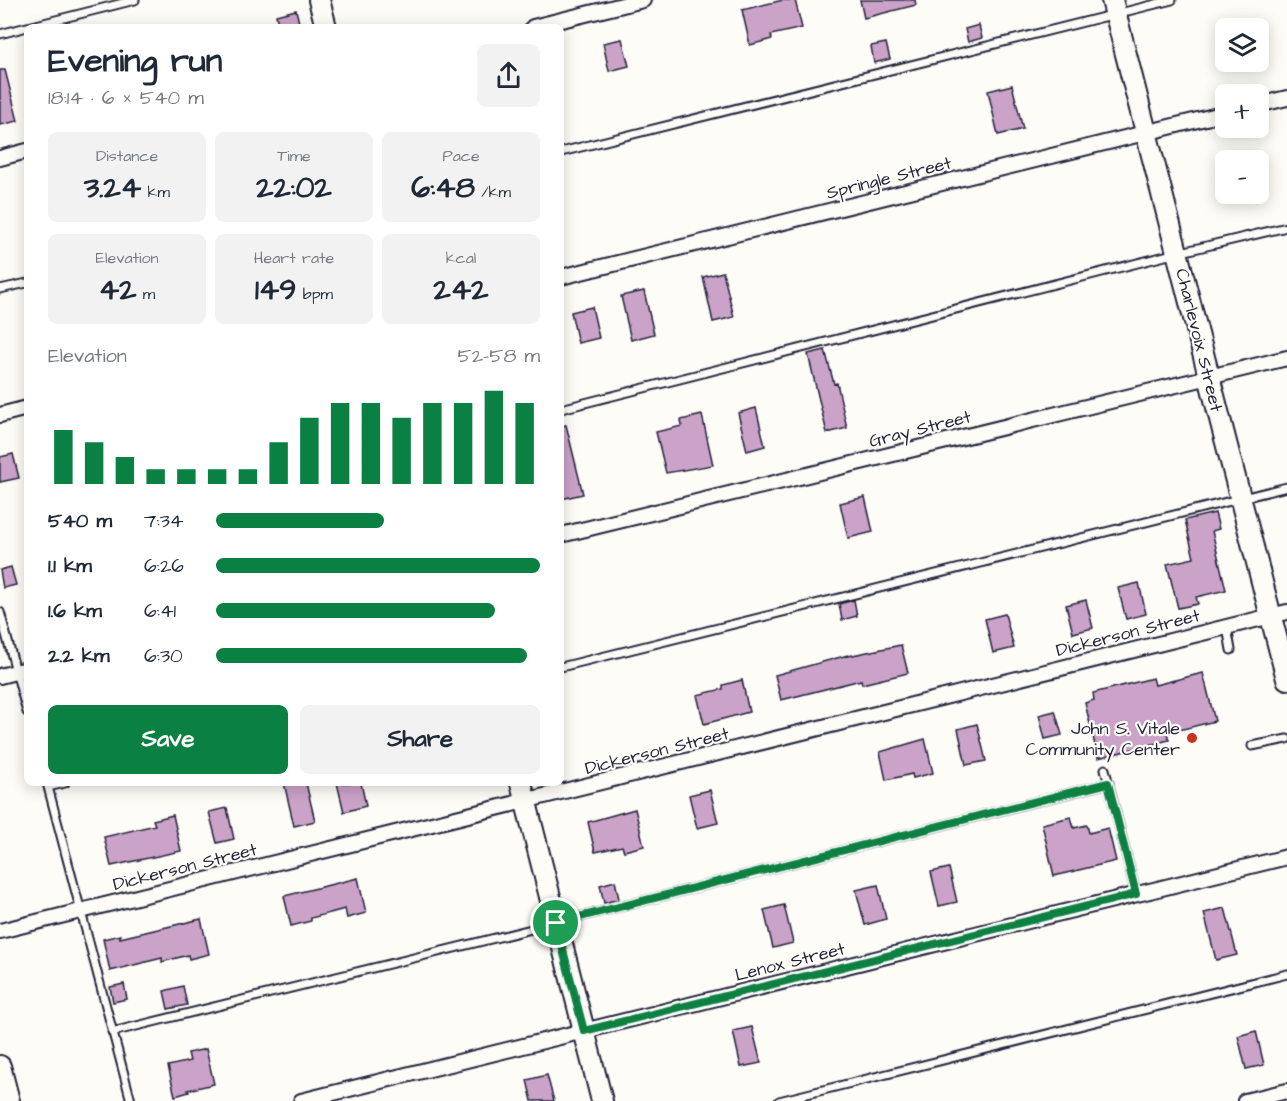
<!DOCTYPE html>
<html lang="en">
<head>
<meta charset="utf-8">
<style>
	:root { --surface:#fff; --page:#f2f2f3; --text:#1f2937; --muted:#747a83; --accent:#0b8043 }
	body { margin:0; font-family:"Architects Daughter",sans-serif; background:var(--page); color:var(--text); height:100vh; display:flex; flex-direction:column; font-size:22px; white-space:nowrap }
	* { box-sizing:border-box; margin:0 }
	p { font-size:20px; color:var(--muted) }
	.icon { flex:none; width:33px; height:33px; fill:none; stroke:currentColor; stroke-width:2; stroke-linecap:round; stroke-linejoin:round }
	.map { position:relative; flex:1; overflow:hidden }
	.sheet { position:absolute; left:24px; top:24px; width:540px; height:762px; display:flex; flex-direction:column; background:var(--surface); border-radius:9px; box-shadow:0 3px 15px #0003 }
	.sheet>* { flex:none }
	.buttons { position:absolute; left:1215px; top:18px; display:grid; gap:12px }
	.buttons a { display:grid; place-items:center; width:54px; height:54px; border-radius:9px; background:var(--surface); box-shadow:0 3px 15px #0003; font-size:30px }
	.pin { position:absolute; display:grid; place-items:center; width:51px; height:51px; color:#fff; margin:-26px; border:3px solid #fff; border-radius:50%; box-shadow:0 2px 6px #0007 }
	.round { display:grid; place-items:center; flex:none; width:63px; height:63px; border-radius:9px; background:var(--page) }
	.summary { display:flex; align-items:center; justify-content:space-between; height:102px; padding:0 24px }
	h1 { font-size:33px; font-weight:800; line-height:45px }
	.metrics { display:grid; grid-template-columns:repeat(3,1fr); gap:9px; height:102px; padding:6px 24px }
	.metrics div { display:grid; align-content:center; border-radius:9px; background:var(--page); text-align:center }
	.metrics b { font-size:30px; font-weight:800 }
	.metrics small { font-size:16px; font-weight:400 }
	.metrics p { font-size:16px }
	.chart { height:168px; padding:12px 24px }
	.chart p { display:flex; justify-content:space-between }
	.chart svg { width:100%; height:108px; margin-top:6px; stroke:var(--accent); stroke-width:6 }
	.cta { display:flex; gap:12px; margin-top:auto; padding:12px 24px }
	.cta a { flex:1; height:69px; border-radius:9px; background:var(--accent); color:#fff; font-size:24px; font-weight:800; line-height:69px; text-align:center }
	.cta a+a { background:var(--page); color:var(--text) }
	ul { padding:0 24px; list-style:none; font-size:20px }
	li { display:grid; grid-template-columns:96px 72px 1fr; align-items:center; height:45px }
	li i { height:15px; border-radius:8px; background:var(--accent) }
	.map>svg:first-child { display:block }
	.building { fill:#cba2c8; stroke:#22223b; stroke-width:1.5 }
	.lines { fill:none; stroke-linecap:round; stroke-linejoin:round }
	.lane-casing { stroke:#22223b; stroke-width:11 }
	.street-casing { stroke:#22223b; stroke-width:18 }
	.secondary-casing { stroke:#22223b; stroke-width:24 }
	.lane { stroke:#fdfcf7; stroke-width:7 }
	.street { stroke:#fdfcf7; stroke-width:14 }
	.secondary { stroke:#fdfcf7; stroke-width:20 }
	.route-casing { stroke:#fff; stroke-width:12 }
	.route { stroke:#0b8043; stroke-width:8 }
	.poi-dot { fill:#c8321e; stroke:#fdfcf7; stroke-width:2 }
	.labels { text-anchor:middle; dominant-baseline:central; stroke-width:4.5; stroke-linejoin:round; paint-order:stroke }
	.street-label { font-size:18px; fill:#22223b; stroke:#fdfcf7 }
	.poi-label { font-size:18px; fill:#22223b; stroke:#fdfcf7; text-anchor:end }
</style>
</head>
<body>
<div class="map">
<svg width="1287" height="1101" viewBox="0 0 1287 1101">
	<rect width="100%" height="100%" fill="#fdfcf7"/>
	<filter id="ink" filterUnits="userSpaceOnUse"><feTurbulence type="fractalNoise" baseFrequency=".0167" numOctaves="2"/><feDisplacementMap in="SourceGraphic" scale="12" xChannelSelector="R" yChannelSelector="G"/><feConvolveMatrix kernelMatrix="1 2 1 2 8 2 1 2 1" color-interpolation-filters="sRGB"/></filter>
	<g filter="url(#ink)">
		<path class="building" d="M 783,0 L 795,0 L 802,28 L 771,35 L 772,39 L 750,45 L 742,10 Z
			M 860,0 L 915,0 L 916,5 L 864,18 Z
			M 296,10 L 300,27 L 279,27 L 276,15 Z
			M 979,25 L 982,38 L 968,42 L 965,29 Z
			M 622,39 L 629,66 L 609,71 L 603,43 Z
			M 886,43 L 890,59 L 874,63 L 871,46 Z
			M 0,70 L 5,70 L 18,121 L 0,125 Z
			M 1012,85 L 1023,129 L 998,135 L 988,91 Z
			M 723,272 L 734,317 L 713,322 L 703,277 Z
			M 644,291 L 654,334 L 631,340 L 621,296 Z
			M 592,307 L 599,338 L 578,343 L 571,312 Z
			M 825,350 L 834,384 L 837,383 L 847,428 L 827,433 L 808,354 Z
			M 756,408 L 765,446 L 747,451 L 738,413 Z
			M 702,415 L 713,465 L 666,473 L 656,432 L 682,426 L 681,420 Z
			M 566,425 L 583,494 L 561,499 L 561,426 Z
			M 13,454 L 19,478 L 0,482 L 0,457 Z
			M 865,497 L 873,532 L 848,538 L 840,503 Z
			M 1215,513 L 1219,529 L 1212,531 L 1226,590 L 1196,597 L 1198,604 L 1178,608 L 1167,564 L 1194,558 L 1185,520 Z
			M 11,567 L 16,585 L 3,588 L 0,570 Z
			M 1139,583 L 1146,614 L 1126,619 L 1118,588 Z
			M 854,600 L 857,616 L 842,620 L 839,604 Z
			M 1086,600 L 1093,628 L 1073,633 L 1066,605 Z
			M 1005,614 L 1014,648 L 993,653 L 985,619 Z
			M 901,645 L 908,673 L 862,684 L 861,680 L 781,700 L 775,675 L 848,655 L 848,656 Z
			M 1203,673 L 1215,721 L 1167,733 L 1169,740 L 1098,758 L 1085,703 L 1094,700 L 1093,693 L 1153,678 L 1155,685 Z
			M 742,680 L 749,712 L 704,724 L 697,695 L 723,689 L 723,685 Z
			M 1055,711 L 1062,735 L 1045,739 L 1039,715 Z
			M 977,724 L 986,761 L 966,765 L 958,729 Z
			M 925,739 L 933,773 L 913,778 L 912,774 L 886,780 L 880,752 Z
			M 284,783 L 306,783 L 315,821 L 294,826 Z
			M 337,783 L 361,783 L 366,806 L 344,812 Z
			M 710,790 L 718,823 L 697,828 L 689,795 Z
			M 227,808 L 234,839 L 217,843 L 209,812 Z
			M 635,809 L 644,846 L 624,851 L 622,846 L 595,852 L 588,822 Z
			M 173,815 L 181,851 L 111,866 L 104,837 L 155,825 L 153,820 Z
			M 1071,817 L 1074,828 L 1087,825 L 1089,833 L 1108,828 L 1116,861 L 1054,876 L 1042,824 Z
			M 949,868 L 957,902 L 939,906 L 931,872 Z
			M 358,878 L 366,913 L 347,918 L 345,909 L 311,918 L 311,921 L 291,926 L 284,896 Z
			M 615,881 L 619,899 L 604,903 L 600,885 Z
			M 878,885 L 886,919 L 865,925 L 856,890 Z
			M 784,905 L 793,943 L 773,948 L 764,910 Z
			M 1225,908 L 1237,955 L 1216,960 L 1204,913 Z
			M 201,919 L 209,954 L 189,959 L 188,955 L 162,962 L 162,958 L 110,971 L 103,939 L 120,935 L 120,938 Z
			M 124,984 L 127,999 L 113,1002 L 110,987 Z
			M 183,986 L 187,1005 L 168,1009 L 164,991 Z
			M 752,1027 L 761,1063 L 741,1067 L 733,1031 Z
			M 1256,1031 L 1264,1065 L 1246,1069 L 1238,1036 Z
			M 206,1049 L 214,1084 L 188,1090 L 189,1092 L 175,1096 L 168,1066 L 190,1061 L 188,1053 Z
			M 547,1075 L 554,1101 L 532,1101 L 527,1080 Z"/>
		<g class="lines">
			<g class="lane-casing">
				<path id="lane" d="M 28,27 L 135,0
					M 0,34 L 27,27
					M 561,152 L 1172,0
					M 0,289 L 27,283
					M 561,409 L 1177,253 L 1287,227
					M 0,612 L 27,712
					M 1227,627 L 1231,650
					M 561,667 L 1287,487
					M 1252,746 L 1287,739
					M 1105,769 L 1136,894
					M 47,783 L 131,1101
					M 48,787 L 65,783
					M 112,1032 L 556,923 L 1109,783
					M 779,1101 L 1287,974"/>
			</g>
			<g class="street-casing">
				<path id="street" d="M 533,27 L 643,0
					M 1258,105 L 1287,98
					M 0,158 L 27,151
					M 561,277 L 1226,113
					M 0,415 L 27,408
					M 561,535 L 1287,358
					M 0,676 L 27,669
					M 0,931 L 1287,612
					M 301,1101 L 1287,857
					M 1245,1101 L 1287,1091"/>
			</g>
			<g class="secondary-casing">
				<path id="secondary" d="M 319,0 L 326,27
					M 1112,0 L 1287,679
					M 521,783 L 602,1101
					M 0,1066 L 9,1101"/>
			</g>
			<use href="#lane" class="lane"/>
			<use href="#street" class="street"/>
			<use href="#secondary" class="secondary"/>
		</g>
	</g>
	<g class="lines" filter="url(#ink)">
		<g class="route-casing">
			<path id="route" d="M 1108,783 L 1136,894 L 584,1031 L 556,923 Z"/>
		</g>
		<use href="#route" class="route"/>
	</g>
	<circle class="poi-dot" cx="1192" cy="738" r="6"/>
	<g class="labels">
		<g class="street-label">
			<text transform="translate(889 178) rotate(-14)">Springle Street</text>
			<text transform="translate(1199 340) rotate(76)">Charlevoix Street</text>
			<text transform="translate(920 429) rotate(-14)">Gray Street</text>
			<text transform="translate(1128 633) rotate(-14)">Dickerson Street</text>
			<text transform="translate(657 751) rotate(-14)">Dickerson Street</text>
			<text transform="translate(185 867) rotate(-14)">Dickerson Street</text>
			<text transform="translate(790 962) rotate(-14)">Lenox Street</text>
		</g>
		<g class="poi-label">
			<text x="1180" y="728">John S. Vitale<tspan x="1180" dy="21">Community Center</tspan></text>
		</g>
	</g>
</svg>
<div class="buttons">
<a><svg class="icon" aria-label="layers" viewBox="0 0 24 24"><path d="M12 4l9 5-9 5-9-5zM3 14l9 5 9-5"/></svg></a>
<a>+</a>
<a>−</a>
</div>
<div class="pin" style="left:556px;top:923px;background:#1e9e55"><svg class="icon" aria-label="arrive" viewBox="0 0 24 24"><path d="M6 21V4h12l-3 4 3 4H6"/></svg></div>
<section class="sheet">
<div class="summary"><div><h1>Evening run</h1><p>18:14 · 6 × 540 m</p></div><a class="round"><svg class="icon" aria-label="share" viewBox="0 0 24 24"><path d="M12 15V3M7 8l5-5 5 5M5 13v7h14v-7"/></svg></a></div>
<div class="metrics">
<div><p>Distance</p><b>3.24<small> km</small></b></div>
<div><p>Time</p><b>22:02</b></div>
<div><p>Pace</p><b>6:48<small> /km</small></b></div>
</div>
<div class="metrics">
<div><p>Elevation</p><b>42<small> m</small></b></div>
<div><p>Heart rate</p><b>149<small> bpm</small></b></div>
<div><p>kcal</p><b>242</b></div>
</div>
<div class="chart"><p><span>Elevation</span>52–58 m</p>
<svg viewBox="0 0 160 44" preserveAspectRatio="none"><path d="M5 44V22M15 44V27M25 44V33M35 44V38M45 44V38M55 44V38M65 44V38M75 44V27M85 44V17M95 44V11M105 44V11M115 44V17M125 44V11M135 44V11M145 44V6M155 44V11"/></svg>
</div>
<ul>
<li><b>540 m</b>7:34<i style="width:52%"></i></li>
<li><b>1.1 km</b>6:26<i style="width:100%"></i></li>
<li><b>1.6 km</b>6:41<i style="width:86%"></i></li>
<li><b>2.2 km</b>6:30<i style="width:96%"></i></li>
</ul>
<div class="cta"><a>Save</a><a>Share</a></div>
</section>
</div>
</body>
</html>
